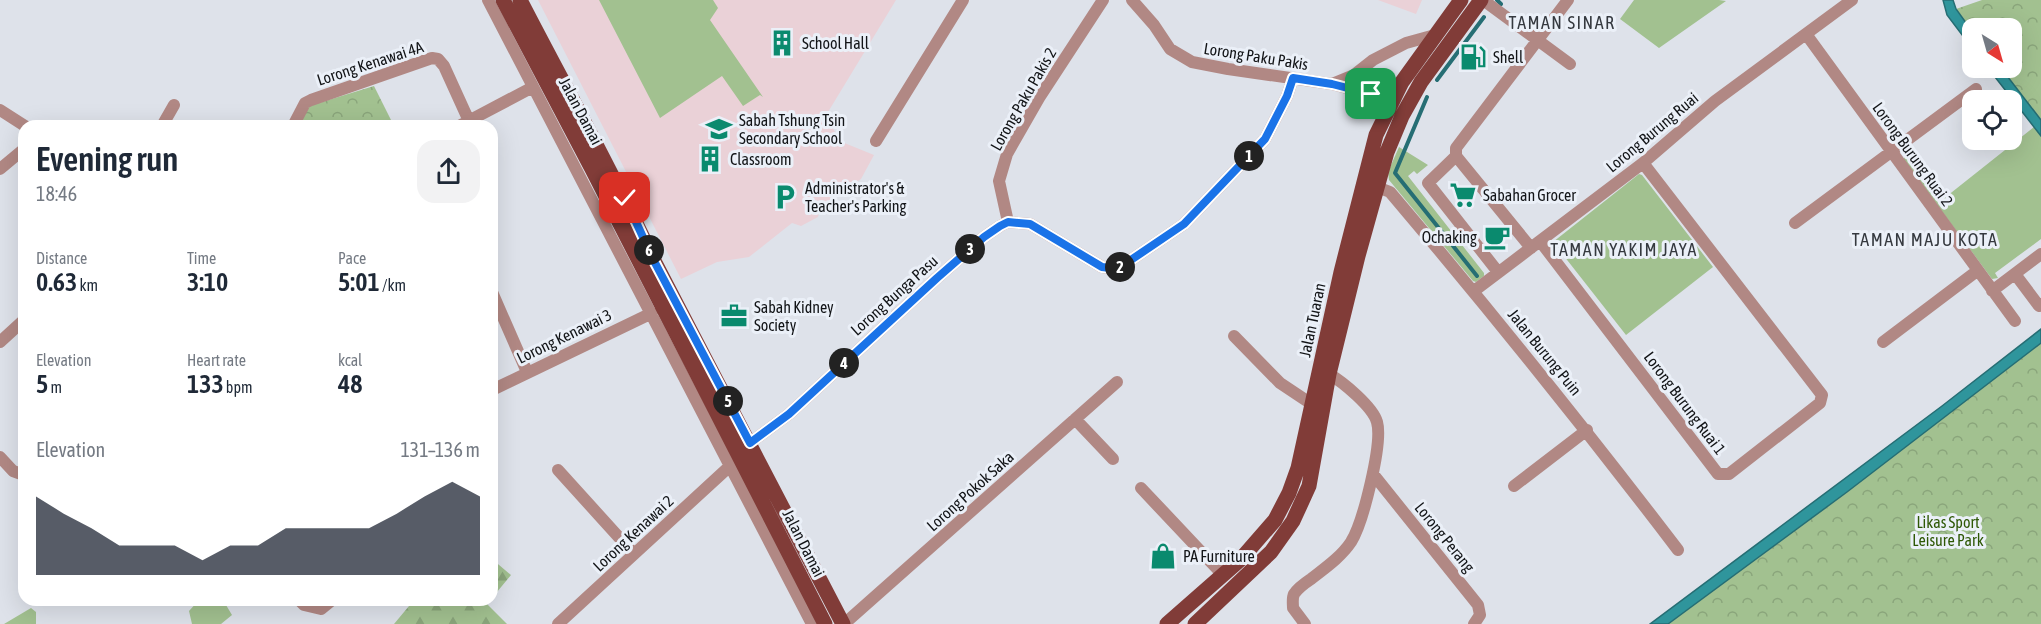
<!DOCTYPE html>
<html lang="en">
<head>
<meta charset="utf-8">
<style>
	:root { --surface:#fff; --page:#f2f2f3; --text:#1f2937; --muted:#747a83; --accent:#111827 }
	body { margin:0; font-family:"Asap Condensed",sans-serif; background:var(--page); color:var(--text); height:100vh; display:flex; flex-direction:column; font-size:22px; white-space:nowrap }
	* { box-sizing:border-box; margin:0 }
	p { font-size:20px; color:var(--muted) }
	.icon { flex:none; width:33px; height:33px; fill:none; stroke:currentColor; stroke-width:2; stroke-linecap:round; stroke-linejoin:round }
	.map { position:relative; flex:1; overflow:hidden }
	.panel { position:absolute; left:18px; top:120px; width:480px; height:486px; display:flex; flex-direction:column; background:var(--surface); border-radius:18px; box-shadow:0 6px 24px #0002 }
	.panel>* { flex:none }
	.needle { width:39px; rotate:143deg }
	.buttons { position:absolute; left:1962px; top:18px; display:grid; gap:12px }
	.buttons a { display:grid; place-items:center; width:60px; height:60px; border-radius:12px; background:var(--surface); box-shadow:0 6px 24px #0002; font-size:30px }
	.pin { position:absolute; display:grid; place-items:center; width:51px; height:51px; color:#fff; margin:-26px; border-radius:12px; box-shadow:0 3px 9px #0006 }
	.km { position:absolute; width:30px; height:30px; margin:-15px; border-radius:50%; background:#222; color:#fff; font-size:16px; line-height:30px; text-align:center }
	.round { display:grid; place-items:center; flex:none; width:63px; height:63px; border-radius:18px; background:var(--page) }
	.overview { display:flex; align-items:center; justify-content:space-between; height:102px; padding:0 18px }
	h1 { font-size:33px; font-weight:600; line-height:45px }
	.figures { display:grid; grid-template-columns:repeat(3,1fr); gap:9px; height:102px; padding:6px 18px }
	.figures div { display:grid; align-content:center }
	.figures b { font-size:26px; font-weight:600 }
	.figures small { font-size:16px; font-weight:400 }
	.figures p { font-size:16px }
	.chart { height:168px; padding:12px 18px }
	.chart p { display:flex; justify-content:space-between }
	.chart svg { width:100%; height:108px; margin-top:6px; fill:var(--accent); opacity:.7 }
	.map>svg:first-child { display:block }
	.education { fill:#ead1d7 }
	.green { fill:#a2c190 }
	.forest { fill:url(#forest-firs) }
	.park { fill:url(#park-crowns) }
	.water { fill:#2f959c; stroke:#266e74; stroke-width:1.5 }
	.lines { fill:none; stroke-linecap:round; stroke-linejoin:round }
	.stream { stroke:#266e74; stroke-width:4 }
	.minor { stroke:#b18884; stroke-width:12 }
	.major { stroke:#813c38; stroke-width:15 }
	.route-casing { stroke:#fff; stroke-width:12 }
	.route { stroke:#1a73e8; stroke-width:8 }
	.labels { text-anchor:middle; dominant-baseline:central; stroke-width:6; stroke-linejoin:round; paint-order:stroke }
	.poi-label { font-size:16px; fill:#121417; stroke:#ebf0f8; text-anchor:start }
	.street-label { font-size:16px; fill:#121417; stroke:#ebf0f8 }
	.park-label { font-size:16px; fill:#2e5805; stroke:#ebf0f8 }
	.neighbourhood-label { font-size:18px; letter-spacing:1.5px; fill:#35393f; stroke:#ebf0f8 }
</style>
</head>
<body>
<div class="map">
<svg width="2041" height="624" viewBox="0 0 2041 624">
	<defs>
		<pattern id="forest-firs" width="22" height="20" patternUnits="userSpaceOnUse" patternTransform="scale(1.5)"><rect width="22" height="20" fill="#a2c190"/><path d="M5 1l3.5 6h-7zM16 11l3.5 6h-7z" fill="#8aa57b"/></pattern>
		<pattern id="park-crowns" width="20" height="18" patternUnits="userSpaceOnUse" patternTransform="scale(1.5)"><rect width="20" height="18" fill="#a2c190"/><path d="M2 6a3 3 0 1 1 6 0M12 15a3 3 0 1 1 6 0" fill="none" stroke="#8aa57b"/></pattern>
	</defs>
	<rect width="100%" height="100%" fill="#dee2ea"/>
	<path class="education" d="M 538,0 L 896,0 L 825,117 L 842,142 L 874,155 L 861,179 L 821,206 L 818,217 L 801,226 L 792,223 L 749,257 L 717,262 L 681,279 Z
		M 1378,0 L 1422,0 L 1416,14 Z"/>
	<path class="green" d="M 599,0 L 713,0 L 718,8 L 710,20 L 763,97 L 760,95 L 743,106 L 722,76 L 660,118 Z
		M 1634,0 L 1719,0 L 1726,1 L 1659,48 L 1620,19 Z
		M 2034,127 L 2041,136 L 2041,239 L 1995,273 L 1998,278 L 1992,279 L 1904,160 L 1904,153 L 1912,146 L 1914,149 L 1908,154 L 1942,200 Z
		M 1399,147 L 1428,165 L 1417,174 L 1414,171 L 1408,176 L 1484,273 L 1484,276 L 1476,282 L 1473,281 L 1389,180 L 1388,172 Z
		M 1639,174 L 1642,175 L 1713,267 L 1626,335 L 1553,242 Z
		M 199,600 L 223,600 L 232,615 L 221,624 L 192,624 L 189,611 Z
		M 31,608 L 36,612 L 36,624 L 4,624 Z"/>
	<path class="forest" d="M 492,559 L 511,575 L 492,598 Z
		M 414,600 L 491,600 L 487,604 L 507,624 L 394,624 Z"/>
	<path class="park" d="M 1982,0 L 2041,0 L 2041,120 L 2001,68 L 2012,68 L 2012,28 L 1972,28 L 1972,31 L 1956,9 Z
		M 374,86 L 394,126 L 299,126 L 309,106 Z
		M 2041,343 L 2041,624 L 1668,624 L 1847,492 Z"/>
	<path class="water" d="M 1943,0 L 1953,0 L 1956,9 L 1972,31 L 1972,48 L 1947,15 Z
		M 1988,68 L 2001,68 L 2041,120 L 2041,136 Z
		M 2041,329 L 2041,343 L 1847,492 L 1668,624 L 1650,624 L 1942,406 Z"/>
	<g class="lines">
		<path class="stream" d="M 1497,0 L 1501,4
			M 1437,80 L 1484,17
			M 1427,97 L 1395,173 L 1477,276"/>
		<path class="minor" d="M 488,0 L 812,624
			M 1132,0 L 1154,25 L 1170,49 L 1192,62 L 1228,69 L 1332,84 L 1392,100
			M 1483,0 L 1570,64
			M 1806,34 L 2015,321
			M 1332,84 L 1354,75 L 1373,60 L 1406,43 L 1435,35
			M 0,110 L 25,126
			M 162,126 L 174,105
			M 293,126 L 305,103 L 311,100 L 432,58 L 438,59 L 444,66 L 469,121
			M 459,126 L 533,87
			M 876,141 L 963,0
			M 1456,156 L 1428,183 L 1498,272
			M 0,169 L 24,149
			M 1377,187 L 1390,192 C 1489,309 1585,428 1678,550
			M 1008,222 L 999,181 L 1007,154 L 1039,98 L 1103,0
			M 1795,223 L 1976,89
			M 1540,241 L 1718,474 L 1729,474 L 1820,403 L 1822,395 L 1643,163
			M 1531,248 L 1456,156 L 1456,148 L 1568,0
			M 2015,274 L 2039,306 L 2041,304
			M 1474,291 L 1643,163 L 1715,101 L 1852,0
			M 1992,291 L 2041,254
			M 492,292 L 527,372
			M 1234,336 L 1280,383 L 1313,405
			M 0,342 L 24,320
			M 1883,342 L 1977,271
			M 492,390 L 652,313
			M 1075,419 L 1113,459
			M 750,443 L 789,414 L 937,278 L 984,237 L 1000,226 L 1008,222 L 1030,224 L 1102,267 L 1109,268 L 1122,266 L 1184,224 L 1265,139 L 1287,96 L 1293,78
			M 0,457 L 13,471 L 24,475
			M 558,470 L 634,554
			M 1373,474 L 1478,605 L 1480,615 L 1474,624
			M 1514,486 L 1587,430
			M 1141,488 L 1223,575
			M 299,600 L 304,605 L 321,609 L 332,600
			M 558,624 L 730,466
			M 844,624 L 1117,382
			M 1305,624 L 1293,608 C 1293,604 1292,598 1294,594 C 1298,588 1305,583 1311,579 C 1325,568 1341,557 1351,542 C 1363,523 1383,443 1377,422 C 1373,407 1343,382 1329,374"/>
		<path class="major" d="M 503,0 L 592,169 L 825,624
			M 520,0 C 565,87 612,171 653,259 L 843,624
			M 1167,624 L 1241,559 L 1275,520 L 1289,493 L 1298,468 L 1341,272 L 1376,135 L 1402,82 L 1461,0
			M 1195,624 L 1271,552 L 1293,521 L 1309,486 L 1329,374 L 1358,256 L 1387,152 L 1402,116 L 1421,82 L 1481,0"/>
	</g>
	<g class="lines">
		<g class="route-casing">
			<path id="route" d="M 625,198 L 653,259 L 750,443 L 789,414 L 937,278 L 984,237 L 1000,226 L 1008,222 L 1030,224 L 1102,267 L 1110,268 L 1122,266 L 1184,224 L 1265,139 L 1287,96 L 1293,78 L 1332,84 L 1371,94"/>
		</g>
		<use href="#route" class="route"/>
	</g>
	<defs>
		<g id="building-bare" transform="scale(2.07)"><path d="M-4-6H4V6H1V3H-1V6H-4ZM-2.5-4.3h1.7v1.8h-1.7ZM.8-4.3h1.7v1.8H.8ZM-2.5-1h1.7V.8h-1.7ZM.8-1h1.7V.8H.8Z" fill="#0a8a6e" stroke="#ebf0f8" stroke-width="2.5" paint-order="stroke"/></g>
		<g id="fuel-bare" transform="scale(2.07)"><path d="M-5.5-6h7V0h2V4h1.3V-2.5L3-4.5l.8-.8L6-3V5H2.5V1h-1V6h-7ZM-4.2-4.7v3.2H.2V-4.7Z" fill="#0a8a6e" stroke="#ebf0f8" stroke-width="2.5" paint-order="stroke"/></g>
		<g id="school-bare" transform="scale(2.07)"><path d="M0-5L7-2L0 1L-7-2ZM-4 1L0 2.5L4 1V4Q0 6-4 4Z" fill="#0a8a6e" stroke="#ebf0f8" stroke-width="2.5" paint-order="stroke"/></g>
		<g id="supermarket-bare" transform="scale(2.07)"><path d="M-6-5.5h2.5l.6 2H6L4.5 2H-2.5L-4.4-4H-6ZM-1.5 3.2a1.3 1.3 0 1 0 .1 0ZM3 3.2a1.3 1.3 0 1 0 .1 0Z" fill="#0a8a6e" stroke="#ebf0f8" stroke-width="2.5" paint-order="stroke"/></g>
		<g id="parking-bare" transform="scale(2.07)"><path d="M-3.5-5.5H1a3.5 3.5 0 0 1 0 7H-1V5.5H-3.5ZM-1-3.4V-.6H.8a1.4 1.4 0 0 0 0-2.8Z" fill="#0a8a6e" stroke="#ebf0f8" stroke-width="2.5" paint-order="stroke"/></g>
		<g id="cafe-bare" transform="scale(2.07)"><path d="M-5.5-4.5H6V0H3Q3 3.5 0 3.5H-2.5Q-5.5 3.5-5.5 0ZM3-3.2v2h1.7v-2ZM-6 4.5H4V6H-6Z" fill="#0a8a6e" stroke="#ebf0f8" stroke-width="2.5" paint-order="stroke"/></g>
		<g id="office-bare" transform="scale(2.07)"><path d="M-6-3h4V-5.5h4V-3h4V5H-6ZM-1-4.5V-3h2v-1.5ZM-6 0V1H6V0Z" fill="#0a8a6e" stroke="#ebf0f8" stroke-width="2.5" paint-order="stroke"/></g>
		<g id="shop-bare" transform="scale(2.07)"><path d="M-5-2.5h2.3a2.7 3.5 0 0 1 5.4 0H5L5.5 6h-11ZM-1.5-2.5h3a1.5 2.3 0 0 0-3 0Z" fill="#0a8a6e" stroke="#ebf0f8" stroke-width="2.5" paint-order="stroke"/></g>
	</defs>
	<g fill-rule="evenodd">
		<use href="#building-bare" x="782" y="43"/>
		<use href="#fuel-bare" x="1473" y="57"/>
		<use href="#school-bare" x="719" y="129"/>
		<use href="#building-bare" x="710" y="159"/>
		<use href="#supermarket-bare" x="1463" y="195"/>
		<use href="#parking-bare" x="785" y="197"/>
		<use href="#cafe-bare" x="1497" y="237"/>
		<use href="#office-bare" x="734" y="316"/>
		<use href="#shop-bare" x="1163" y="556"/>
	</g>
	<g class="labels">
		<g class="poi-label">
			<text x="802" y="43">School Hall</text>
			<text x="1493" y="57">Shell</text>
			<text x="739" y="120">Sabah Tshung Tsin<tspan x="739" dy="18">Secondary School</tspan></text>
			<text x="730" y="159">Classroom</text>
			<text x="805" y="188">Administrator's &amp;<tspan x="805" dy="18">Teacher's Parking</tspan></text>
			<text x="1483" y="195">Sabahan Grocer</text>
			<text x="1477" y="237" text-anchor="end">Ochaking</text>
			<text x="754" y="307">Sabah Kidney<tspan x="754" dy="18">Society</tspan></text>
			<text x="1183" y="556">PA Furniture</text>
		</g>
		<g class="street-label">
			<text transform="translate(1256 56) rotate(9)">Lorong Paku Pakis</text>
			<text transform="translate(370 63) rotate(-18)">Lorong Kenawai 4A</text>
			<text transform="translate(1023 99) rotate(-60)">Lorong Paku Pakis 2</text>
			<text transform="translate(581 111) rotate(62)">Jalan Damai</text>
			<text transform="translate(1652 132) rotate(-40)">Lorong Burung Ruai</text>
			<text transform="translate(1913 154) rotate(54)">Lorong Burung Ruai 2</text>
			<text transform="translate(894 295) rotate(-42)">Lorong Bunga Pasu</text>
			<text transform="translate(1312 320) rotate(-78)">Jalan Tuaran</text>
			<text transform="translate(564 336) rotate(-26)">Lorong Kenawai 3</text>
			<text transform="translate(1545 352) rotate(51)">Jalan Burung Puin</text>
			<text transform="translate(1685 403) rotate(53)">Lorong Burung Ruai 1</text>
			<text transform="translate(970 491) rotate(-42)">Lorong Pokok Saka</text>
			<text transform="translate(633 533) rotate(-43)">Lorong Kenawai 2</text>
			<text transform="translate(1445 537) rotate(51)">Lorong Perang</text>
			<text transform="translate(804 543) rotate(63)">Jalan Damai</text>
		</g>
		<g class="park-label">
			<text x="1948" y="522">Likas Sport<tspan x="1948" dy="18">Leisure Park</tspan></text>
		</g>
		<g class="neighbourhood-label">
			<text x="1562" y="22">TAMAN SINAR</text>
			<text x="1925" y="239">TAMAN MAJU KOTA</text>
			<text x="1624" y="249">TAMAN YAKIM JAYA</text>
		</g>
	</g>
</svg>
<div class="buttons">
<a><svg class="needle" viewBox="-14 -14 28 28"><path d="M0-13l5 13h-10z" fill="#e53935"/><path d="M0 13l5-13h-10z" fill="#747a83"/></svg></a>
<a><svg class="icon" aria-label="locate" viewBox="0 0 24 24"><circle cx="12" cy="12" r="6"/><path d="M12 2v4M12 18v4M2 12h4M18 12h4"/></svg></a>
</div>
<div class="pin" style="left:1371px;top:94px;background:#1e9e55"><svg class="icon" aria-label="arrive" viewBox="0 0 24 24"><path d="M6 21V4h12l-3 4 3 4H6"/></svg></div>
<div class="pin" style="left:625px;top:198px;background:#d93025"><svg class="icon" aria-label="check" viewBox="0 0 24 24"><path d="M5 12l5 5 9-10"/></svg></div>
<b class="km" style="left:1249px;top:156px">1</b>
<b class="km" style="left:1120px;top:267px">2</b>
<b class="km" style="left:970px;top:249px">3</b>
<b class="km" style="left:844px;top:363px">4</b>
<b class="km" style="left:728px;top:401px">5</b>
<b class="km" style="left:649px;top:250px">6</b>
<section class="panel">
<div class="overview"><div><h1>Evening run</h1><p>18:46</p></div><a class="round"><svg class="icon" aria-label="share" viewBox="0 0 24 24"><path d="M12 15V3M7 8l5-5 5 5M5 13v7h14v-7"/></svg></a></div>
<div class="figures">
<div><p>Distance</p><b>0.63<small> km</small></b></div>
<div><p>Time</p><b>3:10</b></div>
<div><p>Pace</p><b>5:01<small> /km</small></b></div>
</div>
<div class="figures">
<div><p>Elevation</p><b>5<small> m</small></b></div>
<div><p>Heart rate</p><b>133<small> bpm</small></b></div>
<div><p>kcal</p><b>48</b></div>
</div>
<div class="chart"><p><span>Elevation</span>131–136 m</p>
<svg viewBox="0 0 160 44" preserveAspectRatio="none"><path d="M0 44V12L10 19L20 25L30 32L40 32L50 32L60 38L70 32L80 32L90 25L100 25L110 25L120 25L130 19L140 12L150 6L160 12V44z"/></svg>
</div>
</section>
</div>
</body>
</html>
